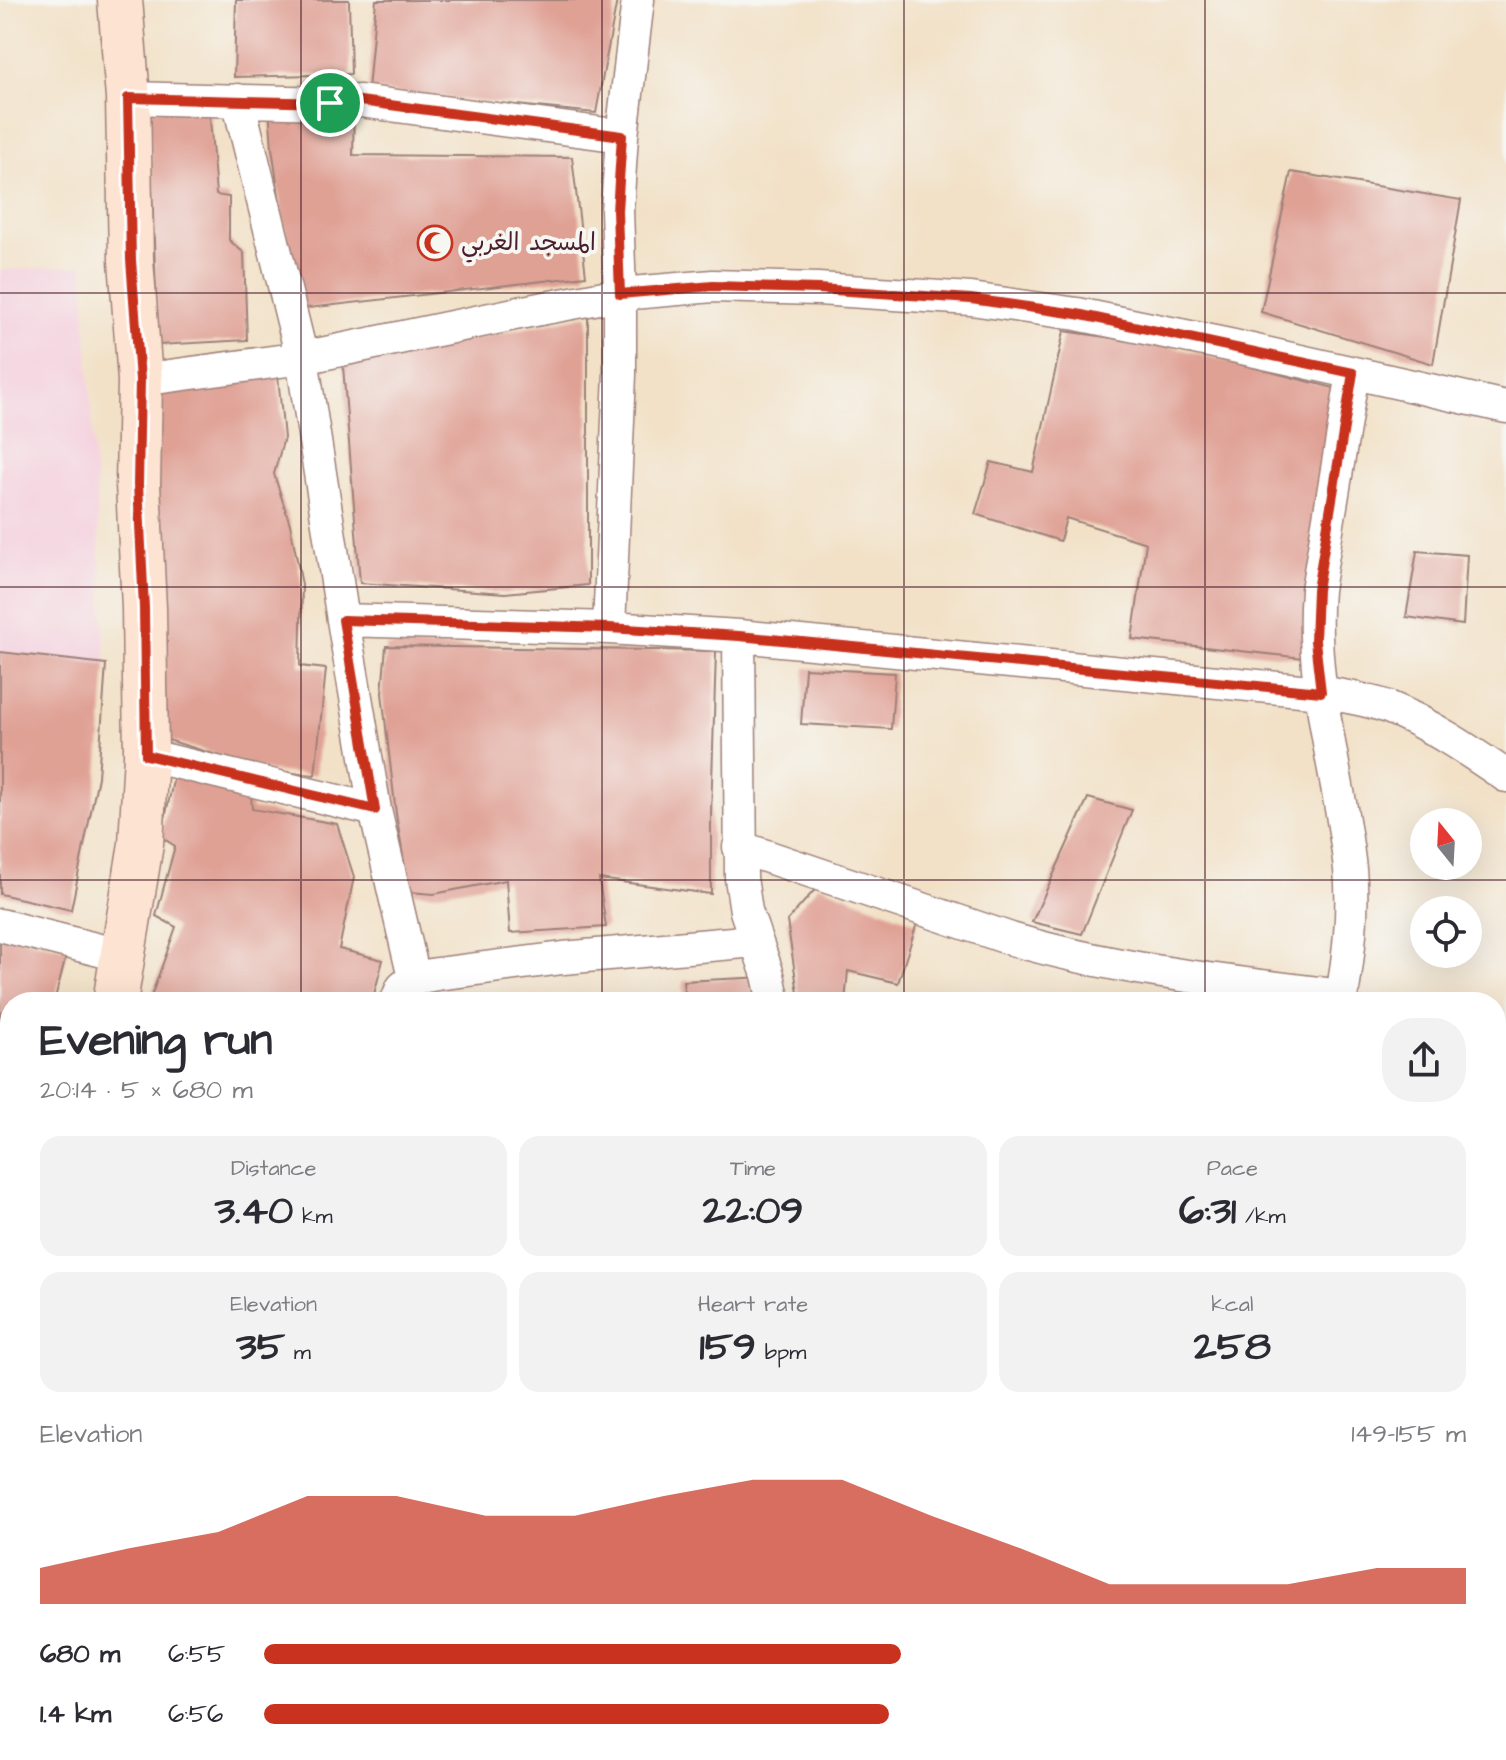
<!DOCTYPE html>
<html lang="en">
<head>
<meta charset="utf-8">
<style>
	:root { --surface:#fff; --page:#f2f2f3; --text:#2b2b33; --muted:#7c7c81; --accent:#c8321e }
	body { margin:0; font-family:"Architects Daughter","Playpen Sans Arabic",sans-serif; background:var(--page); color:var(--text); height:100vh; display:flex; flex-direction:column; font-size:30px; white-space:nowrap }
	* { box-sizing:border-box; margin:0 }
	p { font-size:26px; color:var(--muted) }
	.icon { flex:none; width:44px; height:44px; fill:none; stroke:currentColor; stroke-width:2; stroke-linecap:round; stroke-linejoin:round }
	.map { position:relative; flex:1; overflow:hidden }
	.side { position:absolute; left:0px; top:992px; width:1506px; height:768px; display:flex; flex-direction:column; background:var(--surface); border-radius:32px 32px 0 0; box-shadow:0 8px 32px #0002 }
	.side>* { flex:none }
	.needle { width:52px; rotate:342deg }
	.buttons { position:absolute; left:1410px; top:808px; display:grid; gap:16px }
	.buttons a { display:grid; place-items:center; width:72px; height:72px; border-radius:50%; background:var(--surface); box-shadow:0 8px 32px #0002; font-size:40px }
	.pin { position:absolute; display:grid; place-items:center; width:68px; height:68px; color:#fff; margin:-34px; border:4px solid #fff; border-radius:50%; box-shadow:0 2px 8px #0007 }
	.round { display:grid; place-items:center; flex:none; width:84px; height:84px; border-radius:32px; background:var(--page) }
	.overview { display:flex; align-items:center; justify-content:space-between; height:136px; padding:0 40px }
	h1 { font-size:44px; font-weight:700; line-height:60px }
	.stats { display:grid; grid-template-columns:repeat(3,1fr); gap:12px; height:136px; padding:8px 40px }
	.stats div { display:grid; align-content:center; border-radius:20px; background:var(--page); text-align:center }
	.stats b { font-size:40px; font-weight:700 }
	.stats small { font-size:22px; font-weight:400 }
	.stats p { font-size:22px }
	.chart { height:224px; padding:16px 40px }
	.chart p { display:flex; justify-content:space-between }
	.chart svg { width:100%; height:144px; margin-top:8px; fill:var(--accent); opacity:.7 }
	ul { padding:0 40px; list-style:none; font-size:26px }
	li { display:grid; grid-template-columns:128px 96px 1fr; align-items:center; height:60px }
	li i { height:20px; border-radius:10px; background:var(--accent) }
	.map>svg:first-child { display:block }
	.built { fill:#f4cfdd }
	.building { fill:#e0a195 }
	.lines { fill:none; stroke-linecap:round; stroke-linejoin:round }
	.minor-casing { stroke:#9e8079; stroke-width:35 }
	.secondary-casing { stroke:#9e8079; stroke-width:47 }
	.path { stroke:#9e8079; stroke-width:5; stroke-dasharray:2 6; stroke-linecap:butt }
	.minor { stroke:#fff; stroke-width:32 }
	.secondary { stroke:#fde3d1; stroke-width:44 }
	.route-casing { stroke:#fff; stroke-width:16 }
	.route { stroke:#c8321e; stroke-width:10 }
	.grid { fill:none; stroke:#4a1f2b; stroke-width:2; stroke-opacity:0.55 }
	.labels { text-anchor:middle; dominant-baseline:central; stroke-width:8; stroke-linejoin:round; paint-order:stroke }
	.poi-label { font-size:24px; fill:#4a1f2b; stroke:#f6f6f2; text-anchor:start }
</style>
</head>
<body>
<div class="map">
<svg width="1506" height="1760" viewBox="0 0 1506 1760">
	<rect width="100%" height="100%" fill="#f6f6f2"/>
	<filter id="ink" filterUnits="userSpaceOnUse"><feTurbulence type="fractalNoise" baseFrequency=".0125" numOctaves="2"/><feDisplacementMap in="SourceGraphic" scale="16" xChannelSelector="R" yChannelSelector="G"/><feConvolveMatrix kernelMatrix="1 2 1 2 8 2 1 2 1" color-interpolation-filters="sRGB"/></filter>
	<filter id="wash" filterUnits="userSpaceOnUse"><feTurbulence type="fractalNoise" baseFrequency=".006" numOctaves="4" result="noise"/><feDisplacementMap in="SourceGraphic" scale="32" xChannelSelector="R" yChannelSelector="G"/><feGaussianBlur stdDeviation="1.8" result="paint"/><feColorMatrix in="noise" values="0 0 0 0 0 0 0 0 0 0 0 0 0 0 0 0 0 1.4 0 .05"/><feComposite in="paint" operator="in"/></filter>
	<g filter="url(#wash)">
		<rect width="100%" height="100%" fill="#f2e1c7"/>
		<path class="built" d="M 83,266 L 106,664 L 0,652 L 0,270 Z"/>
		<g id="blocks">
			<path class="building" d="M 236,0 L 349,0 L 351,74 L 234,77 Z
				M 376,0 L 617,0 L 596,113 L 368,90 Z
				M 354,104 L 353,155 L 572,157 L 586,276 L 300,309 L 281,209 L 272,148 L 269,107 Z
				M 209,105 L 216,195 L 229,197 L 229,240 L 244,253 L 247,340 L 158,345 L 149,110 Z
				M 1291,172 L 1461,200 L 1433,364 L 1261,312 Z
				M 588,315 L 588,585 L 505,593 L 360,583 L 343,366 Z
				M 1064,331 L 1169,346 L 1334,388 L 1303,658 L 1132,639 L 1146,543 L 1066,518 L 1060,541 L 975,514 L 991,462 L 1033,472 Z
				M 278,376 L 284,438 L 274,474 L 290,524 L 302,585 L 300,666 L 326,669 L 315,775 L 270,771 L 155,736 L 157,388 Z
				M 1417,551 L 1467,555 L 1463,625 L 1406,617 Z
				M 386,646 L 716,651 L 711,814 L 711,894 L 599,879 L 606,927 L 510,933 L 506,880 L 434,894 L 409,892 L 396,814 L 382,693 Z
				M 0,652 L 106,664 L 98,777 L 71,910 L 0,894 Z
				M 805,668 L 895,673 L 891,729 L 801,724 Z
				M 175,772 L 251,795 L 252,809 L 337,824 L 354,877 L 339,949 L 383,960 L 372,1002 L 149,1002 L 176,927 L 156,916 L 175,846 L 161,837 Z
				M 1088,798 L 1132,810 L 1082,934 L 1032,922 Z
				M 819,885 L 917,923 L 898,983 L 848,971 L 845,1002 L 836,1002 L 798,993 L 787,921 Z
				M 0,933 L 68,949 L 54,1002 L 10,1002 L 10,1069 L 0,1067 Z
				M 766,977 L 768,1002 L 685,1002 L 683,981 Z
				M 403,999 L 464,999 L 464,1002 L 403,1002 Z"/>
		</g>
	</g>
	<g filter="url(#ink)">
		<use href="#blocks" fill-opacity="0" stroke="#9e8079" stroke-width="2"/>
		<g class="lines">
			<g class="minor-casing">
				<path id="minor" d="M 128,98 L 330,103 L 360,101 L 622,136
					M 238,100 L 302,358 L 343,620 L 375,810 L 414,978
					M 140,380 L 302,358 L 524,312 L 620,294 L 713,286 L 818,289 L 971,299 L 1077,314 L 1229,345 L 1506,407
					M 343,620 L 609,628 L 739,636 L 1321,692 C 1343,696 1366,699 1388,707 C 1428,723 1471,752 1506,776
					M 609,628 L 620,374 L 620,294 L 617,211 L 622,136 L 638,0
					M 739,636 L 741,878 L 746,911 L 768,975 L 774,1002
					M 146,755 L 375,810
					M 739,847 L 1011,939 C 1120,971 1231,982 1342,996 C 1349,954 1354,912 1350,869 C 1340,776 1309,685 1317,590 L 1353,373
					M 0,925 L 123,956
					M 396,1002 L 402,988 L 414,978 L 437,974 L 563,958 L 755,941"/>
			</g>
			<g class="secondary-casing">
				<path id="secondary" d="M 115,1002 L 141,844 L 146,755 L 144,608 L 138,484 L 140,380 L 131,260 L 128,98 L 120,0
					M 19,1760 L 19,1750"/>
			</g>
			<path class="path" d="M 1213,1760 L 1213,1750"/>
			<use href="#minor" class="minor"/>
			<use href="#secondary" class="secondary"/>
		</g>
	</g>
	<g class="lines" filter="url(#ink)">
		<g class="route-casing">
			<path id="route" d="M 128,98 L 330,103 L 360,101 L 622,136 L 617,211 L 620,294 L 713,286 L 818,289 L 971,299 L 1077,314 L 1353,373 L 1317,590 L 1315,641 L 1321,692 L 739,636 L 609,628 L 343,620 L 375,810 L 146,755 L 144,608 L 138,484 L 140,380 L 131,260 Z"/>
		</g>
		<use href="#route" class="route"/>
	</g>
	<path class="grid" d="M 301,0 L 301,1002M 602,0 L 602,1002M 904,0 L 904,1002M 1205,0 L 1205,1002M 0,293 L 1506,293M 0,587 L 1506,587M 0,880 L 1506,880M 0,1173 L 10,1173M 1496,1173 L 1506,1173M 0,1467 L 10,1467M 1496,1467 L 1506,1467M 301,1750 L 301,1760M 602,1750 L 602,1760M 904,1750 L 904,1760M 1205,1750 L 1205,1760"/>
	<defs>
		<g id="mosque-ring" transform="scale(1.8)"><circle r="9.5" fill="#f6f6f2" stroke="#c8321e" stroke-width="1.5"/><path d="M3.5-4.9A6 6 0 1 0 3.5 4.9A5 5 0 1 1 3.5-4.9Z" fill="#c8321e"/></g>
	</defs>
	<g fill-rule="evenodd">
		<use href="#mosque-ring" x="435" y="243"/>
	</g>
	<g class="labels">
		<g class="poi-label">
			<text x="461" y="243">المسجد الغربي</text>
		</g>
	</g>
</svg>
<div class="buttons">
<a><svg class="needle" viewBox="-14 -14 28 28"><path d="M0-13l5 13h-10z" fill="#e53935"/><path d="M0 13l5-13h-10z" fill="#7c7c81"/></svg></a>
<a><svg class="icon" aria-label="locate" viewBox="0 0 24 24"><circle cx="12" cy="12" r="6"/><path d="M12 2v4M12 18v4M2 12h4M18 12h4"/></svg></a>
</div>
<div class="pin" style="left:330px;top:103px;background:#1e9e55"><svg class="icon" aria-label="arrive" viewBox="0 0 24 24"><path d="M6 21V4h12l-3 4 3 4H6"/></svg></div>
<section class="side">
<div class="overview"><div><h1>Evening run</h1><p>20:14 · 5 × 680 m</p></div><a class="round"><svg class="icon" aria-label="share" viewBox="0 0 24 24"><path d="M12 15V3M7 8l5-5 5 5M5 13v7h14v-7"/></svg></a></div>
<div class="stats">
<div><p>Distance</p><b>3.40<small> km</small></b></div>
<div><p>Time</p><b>22:09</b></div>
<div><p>Pace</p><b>6:31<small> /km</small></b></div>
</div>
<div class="stats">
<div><p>Elevation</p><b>35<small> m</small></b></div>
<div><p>Heart rate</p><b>159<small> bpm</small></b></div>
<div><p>kcal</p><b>258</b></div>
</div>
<div class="chart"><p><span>Elevation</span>149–155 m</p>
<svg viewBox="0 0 160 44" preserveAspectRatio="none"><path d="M0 44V33L10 27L20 22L30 11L40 11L50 17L60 17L70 11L80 6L90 6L100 17L110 27L120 38L130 38L140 38L150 33L160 33V44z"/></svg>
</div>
<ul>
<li><b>680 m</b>6:55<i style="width:53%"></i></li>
<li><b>1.4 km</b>6:56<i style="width:52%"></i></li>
</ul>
</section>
</div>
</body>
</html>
